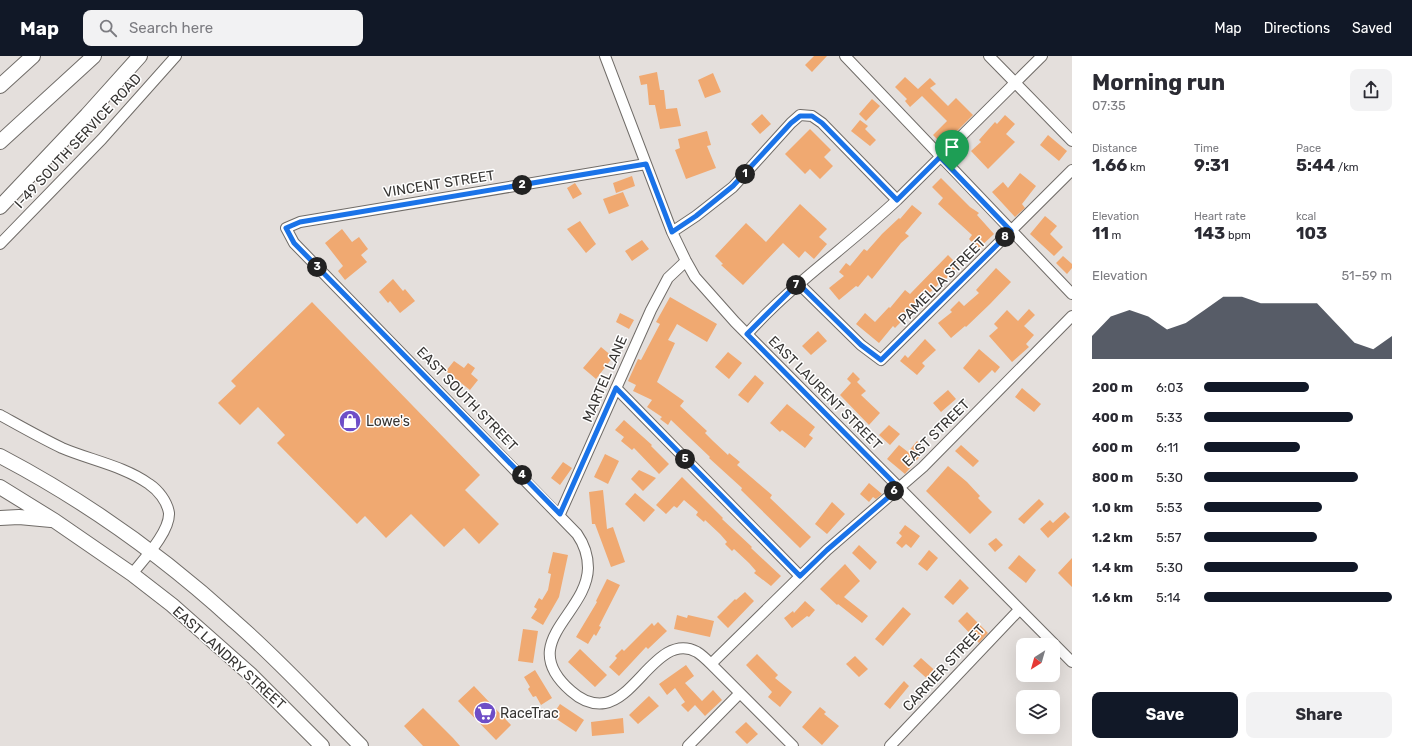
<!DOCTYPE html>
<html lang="en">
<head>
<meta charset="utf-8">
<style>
	:root { --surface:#fff; --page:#f2f2f3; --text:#2b2b33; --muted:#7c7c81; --accent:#111827 }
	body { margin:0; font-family:Rubik,sans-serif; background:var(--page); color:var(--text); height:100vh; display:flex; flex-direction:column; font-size:15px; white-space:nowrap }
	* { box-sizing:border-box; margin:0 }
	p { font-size:13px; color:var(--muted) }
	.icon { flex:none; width:22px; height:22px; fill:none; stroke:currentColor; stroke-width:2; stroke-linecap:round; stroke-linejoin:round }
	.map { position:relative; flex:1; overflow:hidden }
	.panel { display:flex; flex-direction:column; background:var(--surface); width:340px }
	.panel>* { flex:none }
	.needle { width:26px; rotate:217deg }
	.controls { position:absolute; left:1016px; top:582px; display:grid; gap:8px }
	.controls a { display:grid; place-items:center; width:44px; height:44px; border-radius:8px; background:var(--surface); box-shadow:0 4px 16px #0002; font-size:20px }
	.pin { position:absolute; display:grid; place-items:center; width:34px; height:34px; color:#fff; margin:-41px -17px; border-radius:50% 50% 50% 0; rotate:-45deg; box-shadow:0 0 4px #0007 }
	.pin .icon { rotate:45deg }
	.km { position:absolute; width:20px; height:20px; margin:-10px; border-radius:50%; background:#222; color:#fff; font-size:11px; line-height:20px; text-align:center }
	.round { display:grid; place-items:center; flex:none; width:42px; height:42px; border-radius:8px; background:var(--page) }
	.head { display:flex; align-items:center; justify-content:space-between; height:68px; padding:0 20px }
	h1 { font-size:22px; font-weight:700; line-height:30px }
	.metrics { display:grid; grid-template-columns:repeat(3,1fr); gap:6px; height:68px; padding:4px 20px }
	.metrics div { display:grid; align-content:center }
	.metrics b { font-size:17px; font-weight:700 }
	.metrics small { font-size:11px; font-weight:400 }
	.metrics p { font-size:11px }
	.chart { height:112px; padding:8px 20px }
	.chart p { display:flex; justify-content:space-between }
	.chart svg { width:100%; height:72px; margin-top:4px; fill:var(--accent); opacity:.7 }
	.action { display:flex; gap:8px; margin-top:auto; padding:8px 20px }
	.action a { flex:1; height:46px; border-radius:8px; background:var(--accent); color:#fff; font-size:16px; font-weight:700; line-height:46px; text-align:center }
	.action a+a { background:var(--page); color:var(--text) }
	ul { padding:0 20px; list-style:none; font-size:13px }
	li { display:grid; grid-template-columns:64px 48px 1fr; align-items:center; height:30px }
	li i { height:10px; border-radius:5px; background:var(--accent) }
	header { display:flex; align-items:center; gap:24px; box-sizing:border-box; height:56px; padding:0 20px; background:var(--accent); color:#fff }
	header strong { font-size:19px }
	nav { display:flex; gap:22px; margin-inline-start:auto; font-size:14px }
	.search { width:280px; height:36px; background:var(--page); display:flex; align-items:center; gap:10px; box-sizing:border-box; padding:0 14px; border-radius:8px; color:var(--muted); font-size:15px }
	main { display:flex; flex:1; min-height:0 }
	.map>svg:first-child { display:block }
	.building { fill:#f0a971 }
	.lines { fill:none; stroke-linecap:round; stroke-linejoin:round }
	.minor-casing { stroke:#706c68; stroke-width:12 }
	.highway-casing { stroke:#706c68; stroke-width:16 }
	.minor { stroke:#fff; stroke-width:10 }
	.highway { stroke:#fff; stroke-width:14 }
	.route-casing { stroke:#fff; stroke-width:8 }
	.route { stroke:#1a73e8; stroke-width:5 }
	.labels { text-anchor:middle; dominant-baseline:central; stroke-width:3; stroke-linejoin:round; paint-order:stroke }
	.street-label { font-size:14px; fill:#373533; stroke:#fff }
	.poi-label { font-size:14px; fill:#373533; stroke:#fff; text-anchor:start }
</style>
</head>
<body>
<header>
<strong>Map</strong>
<div class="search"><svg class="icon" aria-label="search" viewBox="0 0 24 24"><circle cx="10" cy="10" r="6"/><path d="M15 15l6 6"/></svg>Search here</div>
<nav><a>Map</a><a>Directions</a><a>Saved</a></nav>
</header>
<main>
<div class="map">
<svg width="1072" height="690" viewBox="0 0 1072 690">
	<rect width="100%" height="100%" fill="#e4dfdc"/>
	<path class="building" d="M 814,0 L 827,0 L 812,16 L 805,9 Z
		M 657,16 L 660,34 L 664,34 L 666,53 L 677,52 L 681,70 L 660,73 L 655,49 L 649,49 L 647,28 L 641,29 L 639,20 Z
		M 713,17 L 721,36 L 705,42 L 698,24 Z
		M 905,21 L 918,33 L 930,22 L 936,28 L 930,32 L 948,50 L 956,42 L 973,59 L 943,89 L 933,79 L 947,65 L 922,40 L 910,51 L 905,45 L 907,43 L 895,31 Z
		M 872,43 L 880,50 L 866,65 L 859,58 Z
		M 762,58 L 771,68 L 760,78 L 751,68 Z
		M 1005,59 L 1015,68 L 1006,78 L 1015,86 L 988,113 L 971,95 L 981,86 L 979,84 L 995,66 L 997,68 Z
		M 860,64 L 868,70 L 865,73 L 876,84 L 870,90 L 851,75 Z
		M 810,73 L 831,94 L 824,101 L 833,110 L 820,123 L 810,113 L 805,118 L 785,98 Z
		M 707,75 L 711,89 L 707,90 L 716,112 L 686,123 L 675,94 L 680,92 L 678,83 Z
		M 1048,79 L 1067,95 L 1059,105 L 1040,89 Z
		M 1020,117 L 1036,130 L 1022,148 L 1025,152 L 1015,161 L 992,136 L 1003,126 L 1008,132 Z
		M 632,120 L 635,130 L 616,137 L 613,127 Z
		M 941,122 L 970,151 L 979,157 L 977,159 L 994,178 L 978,193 L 969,183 L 972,179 L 938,148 L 943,142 L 932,131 Z
		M 575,127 L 582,138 L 573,143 L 567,132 Z
		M 623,136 L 629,150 L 609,158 L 603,143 Z
		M 800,148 L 827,173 L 819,181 L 827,188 L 814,203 L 805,195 L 799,202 L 783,187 L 743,229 L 721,209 L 723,208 L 715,200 L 746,167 L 766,186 Z
		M 912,149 L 922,157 L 905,177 L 909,180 L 901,187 L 872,223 L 868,219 L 858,231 L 856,230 L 839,244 L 829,232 L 844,220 L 839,216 L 846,207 L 850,210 L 864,193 L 867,195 L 882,178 L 899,162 L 900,163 Z
		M 1045,160 L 1057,170 L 1050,178 L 1063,191 L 1054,200 L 1030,178 Z
		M 580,165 L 596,188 L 586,197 L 567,173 Z
		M 342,173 L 352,186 L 359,181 L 368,193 L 361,199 L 367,206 L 345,224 L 338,215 L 343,210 L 325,187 Z
		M 642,184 L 649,193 L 632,205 L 625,195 Z
		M 948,199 L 959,210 L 940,229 L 939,228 L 924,242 L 895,272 L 893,270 L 879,287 L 856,268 L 865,257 L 875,266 L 889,251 L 890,252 L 905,234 L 910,238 Z
		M 1063,200 L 1072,208 L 1072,212 L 1067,218 L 1056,207 Z
		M 996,212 L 1011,226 L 990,248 L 966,271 L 965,270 L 951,282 L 938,267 L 952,256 L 950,254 L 959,245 L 964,250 L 979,237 L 976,234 Z
		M 393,223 L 403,235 L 405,233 L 415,245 L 400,257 L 390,245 L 388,247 L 379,236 Z
		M 670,241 L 717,268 L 707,286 L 677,268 L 668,284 L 675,287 L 657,326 L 684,345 L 680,350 L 707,375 L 705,377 L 713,385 L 728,399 L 729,397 L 740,406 L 737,409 L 772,439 L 770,442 L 811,481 L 800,492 L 741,434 L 742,432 L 709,402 L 710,401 L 671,364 L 668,369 L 660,363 L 662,361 L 647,351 L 652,344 L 633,335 L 636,329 L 628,325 L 638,303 L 641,304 L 660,268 L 656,266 Z
		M 312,246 L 480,419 L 465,434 L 499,468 L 479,488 L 464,472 L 444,491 L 411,458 L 386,482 L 365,460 L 357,468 L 277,387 L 285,379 L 258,351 L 240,369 L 218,347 L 236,330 L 231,325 Z
		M 1029,253 L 1035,259 L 1024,270 L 1034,279 L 1026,288 L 1029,291 L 1012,306 L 989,280 L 998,272 L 994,268 L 1007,254 L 1018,265 Z
		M 620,257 L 634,264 L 629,273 L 616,266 Z
		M 818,275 L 827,285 L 811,299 L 802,290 Z
		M 925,283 L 936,294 L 922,307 L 925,310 L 917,319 L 900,305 L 905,299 L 908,302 Z
		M 601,291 L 613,301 L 596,323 L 583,312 Z
		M 979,293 L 1000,311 L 995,317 L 992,314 L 979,327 L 963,312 Z
		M 728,296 L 742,307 L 729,323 L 715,311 Z
		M 454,305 L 464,312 L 468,307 L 475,312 L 471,318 L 478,324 L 470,334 L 446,315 Z
		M 853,316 L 860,323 L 857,326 L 866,335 L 861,339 L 880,357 L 869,369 L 840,339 L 851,327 L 847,323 Z
		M 755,319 L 764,327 L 748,347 L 738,339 Z
		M 1022,332 L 1041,348 L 1034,356 L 1015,341 Z
		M 948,334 L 956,343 L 941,356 L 933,347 Z
		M 787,348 L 815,371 L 809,379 L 813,382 L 805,392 L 782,374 L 780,376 L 770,367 Z
		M 624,364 L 652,389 L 651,390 L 669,408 L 659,418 L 634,392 L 632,394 L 621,385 L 624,381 L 615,374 Z
		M 889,369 L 900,378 L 890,389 L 879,379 Z
		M 917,385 L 926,393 L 905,418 L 887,403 L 899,389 L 908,396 Z
		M 961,389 L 979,405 L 973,411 L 955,395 Z
		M 605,398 L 619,405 L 608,428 L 594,421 Z
		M 563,406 L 572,412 L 560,429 L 551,422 Z
		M 948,410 L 967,426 L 980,440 L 978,442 L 992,456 L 970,478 L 926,435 Z
		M 639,414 L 656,422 L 643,435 L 631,423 Z
		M 682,421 L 723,462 L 722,463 L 752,491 L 751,492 L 781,520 L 771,530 L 754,517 L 756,515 L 749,507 L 734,493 L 732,495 L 725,488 L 727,486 L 720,478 L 705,464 L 704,466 L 696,459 L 698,456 L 684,444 L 677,452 L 674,450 L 666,458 L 656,449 Z
		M 869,427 L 882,438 L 876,443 L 873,441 L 869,446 L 860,438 Z
		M 603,434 L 607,473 L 613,471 L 625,506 L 611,511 L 595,468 L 592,468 L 589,436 Z
		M 635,437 L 655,454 L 644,466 L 625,448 Z
		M 1039,443 L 1044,448 L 1024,468 L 1018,463 Z
		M 832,446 L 845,458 L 827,478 L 815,468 Z
		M 1065,456 L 1070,461 L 1048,482 L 1040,473 L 1050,464 L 1053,467 Z
		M 905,469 L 920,480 L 911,492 L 906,488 L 902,492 L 896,487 L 902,480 L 899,477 Z
		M 996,482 L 1003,489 L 995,496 L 988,488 Z
		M 859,489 L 877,506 L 870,514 L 852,497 Z
		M 929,494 L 938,502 L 927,515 L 918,508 Z
		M 553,496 L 568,499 L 559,541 L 543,569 L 531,562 L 537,553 L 534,551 L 539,542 L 542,544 L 548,534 L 551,518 L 548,517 Z
		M 1019,499 L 1036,514 L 1026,527 L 1008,512 Z
		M 1072,502 L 1072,531 L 1058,517 Z
		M 845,508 L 860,525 L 844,541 L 868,560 L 862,567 L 838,548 L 837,549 L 820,533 Z
		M 607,523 L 620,529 L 599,570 L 601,571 L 596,580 L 594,578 L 588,588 L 576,581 L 597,546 L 596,545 Z
		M 960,523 L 969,532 L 953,549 L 944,541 Z
		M 745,536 L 754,545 L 728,572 L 717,561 L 735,543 L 736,544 Z
		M 805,545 L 815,554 L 809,561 L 807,560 L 792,572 L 784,562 L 793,555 L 794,557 Z
		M 903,551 L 911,558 L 883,590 L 875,583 Z
		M 967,556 L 988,577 L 979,587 L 958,565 Z
		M 677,559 L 687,562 L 688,559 L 714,565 L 710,581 L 674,573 Z
		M 658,566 L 667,575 L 648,593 L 646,591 L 619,620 L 609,611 L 617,602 L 615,600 L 622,593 L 624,595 L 652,567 L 654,570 Z
		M 523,573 L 538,575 L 533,607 L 518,605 Z
		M 580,593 L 607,619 L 595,631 L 568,606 Z
		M 757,598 L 778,619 L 775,622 L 792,636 L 780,651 L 768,641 L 772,636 L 746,609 Z
		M 855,600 L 868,613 L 859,621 L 846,608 Z
		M 921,602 L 940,619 L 932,627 L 913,610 Z
		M 686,609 L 694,620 L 685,627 L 702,645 L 713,634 L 722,644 L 705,660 L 695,649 L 688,656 L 681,649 L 685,646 L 675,632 L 667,639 L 659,628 Z
		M 535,614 L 552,642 L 541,649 L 536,640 L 533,641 L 528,633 L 530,631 L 524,621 Z
		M 904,625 L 909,630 L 890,653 L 884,648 Z
		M 474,630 L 511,669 L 496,684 L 458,645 Z
		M 649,640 L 659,650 L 638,668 L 629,659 Z
		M 560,648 L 584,664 L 576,676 L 552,660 Z
		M 820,651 L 826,656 L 824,658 L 839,670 L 822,689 L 802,671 Z
		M 423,652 L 453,682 L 460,690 L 423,690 L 404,670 Z
		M 623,662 L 624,677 L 592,680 L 591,666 Z
		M 746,666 L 758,678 L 747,688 L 735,676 Z"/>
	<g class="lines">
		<g class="minor-casing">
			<path id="minor" d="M 605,0 L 672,176 L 686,205 L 695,221 L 735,266 L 1072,606
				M 845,0 L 1072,238
				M 989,0 L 1072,85
				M 646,108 L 300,166 L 286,172 L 294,187 L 577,478 C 584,488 588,499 588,512 C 587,559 515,586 571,635 C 581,644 592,649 605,647 C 637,642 660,576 697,596 C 702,599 707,604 711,608 L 793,690
				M 672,176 L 696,160 L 733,131 L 791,67 L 800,59 L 812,60 L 822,67 L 897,144
				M 0,188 L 102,83 L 176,0
				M 798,227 L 861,289 L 881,304 L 1072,114
				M 747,278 C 792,228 848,190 897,144 L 1042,0
				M 616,332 L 800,520
				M 0,359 C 20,370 41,382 62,392 C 90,404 124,410 149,428 C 158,434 167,445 169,457 C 170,476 143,504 132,518
				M 560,458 L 651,254 L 668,222 L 686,205
				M 711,608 L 827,494 L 923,411 L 1072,260
				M 688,690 L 740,637
				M 890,690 L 1019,554"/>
		</g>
		<g class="highway-casing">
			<path id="highway" d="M 0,30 L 33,0
				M 0,86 L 94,0
				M 0,151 L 87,59 L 140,0
				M 0,400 C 84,444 164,501 234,565 C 279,604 319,648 361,690
				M 0,431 L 55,465 L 132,518 L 172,549 L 250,618 L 322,690
				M 0,462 L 19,461 L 51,464"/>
		</g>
		<use href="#minor" class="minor"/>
		<use href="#highway" class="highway"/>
	</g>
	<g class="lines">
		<g class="route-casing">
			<path id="route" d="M 800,60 L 812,60 L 822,67 L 897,144 L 940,101 L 1011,175 L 881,304 L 861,289 L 798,227 L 747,278 L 899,432 L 827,494 L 800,520 L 616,332 L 560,458 L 294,187 L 286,172 L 300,166 L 646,108 L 672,176 L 696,160 L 733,130 L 791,67 Z"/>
		</g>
		<use href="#route" class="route"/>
	</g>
	<defs>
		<g id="shop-disc" transform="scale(1.15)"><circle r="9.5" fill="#6e4ec7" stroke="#fff"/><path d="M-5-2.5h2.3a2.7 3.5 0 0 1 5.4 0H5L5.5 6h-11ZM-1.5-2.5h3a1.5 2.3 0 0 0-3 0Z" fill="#fff"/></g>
		<g id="supermarket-disc" transform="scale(1.15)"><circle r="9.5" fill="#6e4ec7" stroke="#fff"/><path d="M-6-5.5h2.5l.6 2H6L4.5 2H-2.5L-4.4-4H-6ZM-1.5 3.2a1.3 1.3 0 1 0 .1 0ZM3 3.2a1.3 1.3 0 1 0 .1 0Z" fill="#fff"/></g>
	</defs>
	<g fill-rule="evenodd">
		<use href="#shop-disc" x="350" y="365"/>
		<use href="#supermarket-disc" x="485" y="657"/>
	</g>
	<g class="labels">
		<g class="street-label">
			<text transform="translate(78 85) rotate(-47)">I-49 SOUTH SERVICE ROAD</text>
			<text transform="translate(439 128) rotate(-9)">VINCENT STREET</text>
			<text transform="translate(942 225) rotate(-45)">PAMELLA STREET</text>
			<text transform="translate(605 323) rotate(-67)">MARTEL LANE</text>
			<text transform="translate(825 337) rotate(45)">EAST LAURENT STREET</text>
			<text transform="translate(467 343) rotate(46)">EAST SOUTH STREET</text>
			<text transform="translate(936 377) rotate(-45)">EAST STREET</text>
			<text transform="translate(229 602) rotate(42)">EAST LANDRY STREET</text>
			<text transform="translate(944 612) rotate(-47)">CARRIER STREET</text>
		</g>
		<g class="poi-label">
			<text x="366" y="365">Lowe's</text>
			<text x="500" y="657">RaceTrac</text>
		</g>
	</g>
</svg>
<div class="controls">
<a><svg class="needle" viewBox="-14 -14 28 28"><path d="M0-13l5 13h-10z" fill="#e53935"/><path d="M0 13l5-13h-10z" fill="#7c7c81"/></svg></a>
<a><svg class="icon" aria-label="layers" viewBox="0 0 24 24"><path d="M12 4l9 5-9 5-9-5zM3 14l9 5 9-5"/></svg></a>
</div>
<div class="pin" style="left:952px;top:115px;background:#1e9e55"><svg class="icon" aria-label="arrive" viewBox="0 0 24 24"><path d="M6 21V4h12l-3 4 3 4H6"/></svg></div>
<b class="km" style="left:745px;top:118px">1</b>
<b class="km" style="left:522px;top:129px">2</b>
<b class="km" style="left:317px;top:211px">3</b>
<b class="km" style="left:522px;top:419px">4</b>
<b class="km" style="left:685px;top:403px">5</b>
<b class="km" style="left:894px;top:435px">6</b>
<b class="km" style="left:796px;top:229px">7</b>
<b class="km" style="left:1005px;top:181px">8</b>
</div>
<section class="panel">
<div class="head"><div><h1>Morning run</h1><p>07:35</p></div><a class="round"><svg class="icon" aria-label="share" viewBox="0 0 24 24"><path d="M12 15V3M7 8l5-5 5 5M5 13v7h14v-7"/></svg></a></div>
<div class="metrics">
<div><p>Distance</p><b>1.66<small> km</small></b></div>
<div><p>Time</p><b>9:31</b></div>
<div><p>Pace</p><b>5:44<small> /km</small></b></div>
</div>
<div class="metrics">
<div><p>Elevation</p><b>11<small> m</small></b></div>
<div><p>Heart rate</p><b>143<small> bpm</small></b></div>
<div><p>kcal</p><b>103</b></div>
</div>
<div class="chart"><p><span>Elevation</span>51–59 m</p>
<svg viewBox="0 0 160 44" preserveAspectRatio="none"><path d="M0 44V30L10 18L20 14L30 18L40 26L50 22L60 14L70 6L80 6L90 10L100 10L110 10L120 10L130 22L140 34L150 38L160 30V44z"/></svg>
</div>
<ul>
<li><b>200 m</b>6:03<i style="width:56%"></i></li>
<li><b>400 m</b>5:33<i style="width:79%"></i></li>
<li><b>600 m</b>6:11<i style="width:51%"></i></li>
<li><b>800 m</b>5:30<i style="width:82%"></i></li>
<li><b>1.0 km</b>5:53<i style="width:63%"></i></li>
<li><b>1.2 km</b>5:57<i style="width:60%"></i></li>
<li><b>1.4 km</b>5:30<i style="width:82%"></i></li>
<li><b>1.6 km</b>5:14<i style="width:100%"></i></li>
</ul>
<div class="action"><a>Save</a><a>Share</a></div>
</section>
</main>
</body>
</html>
